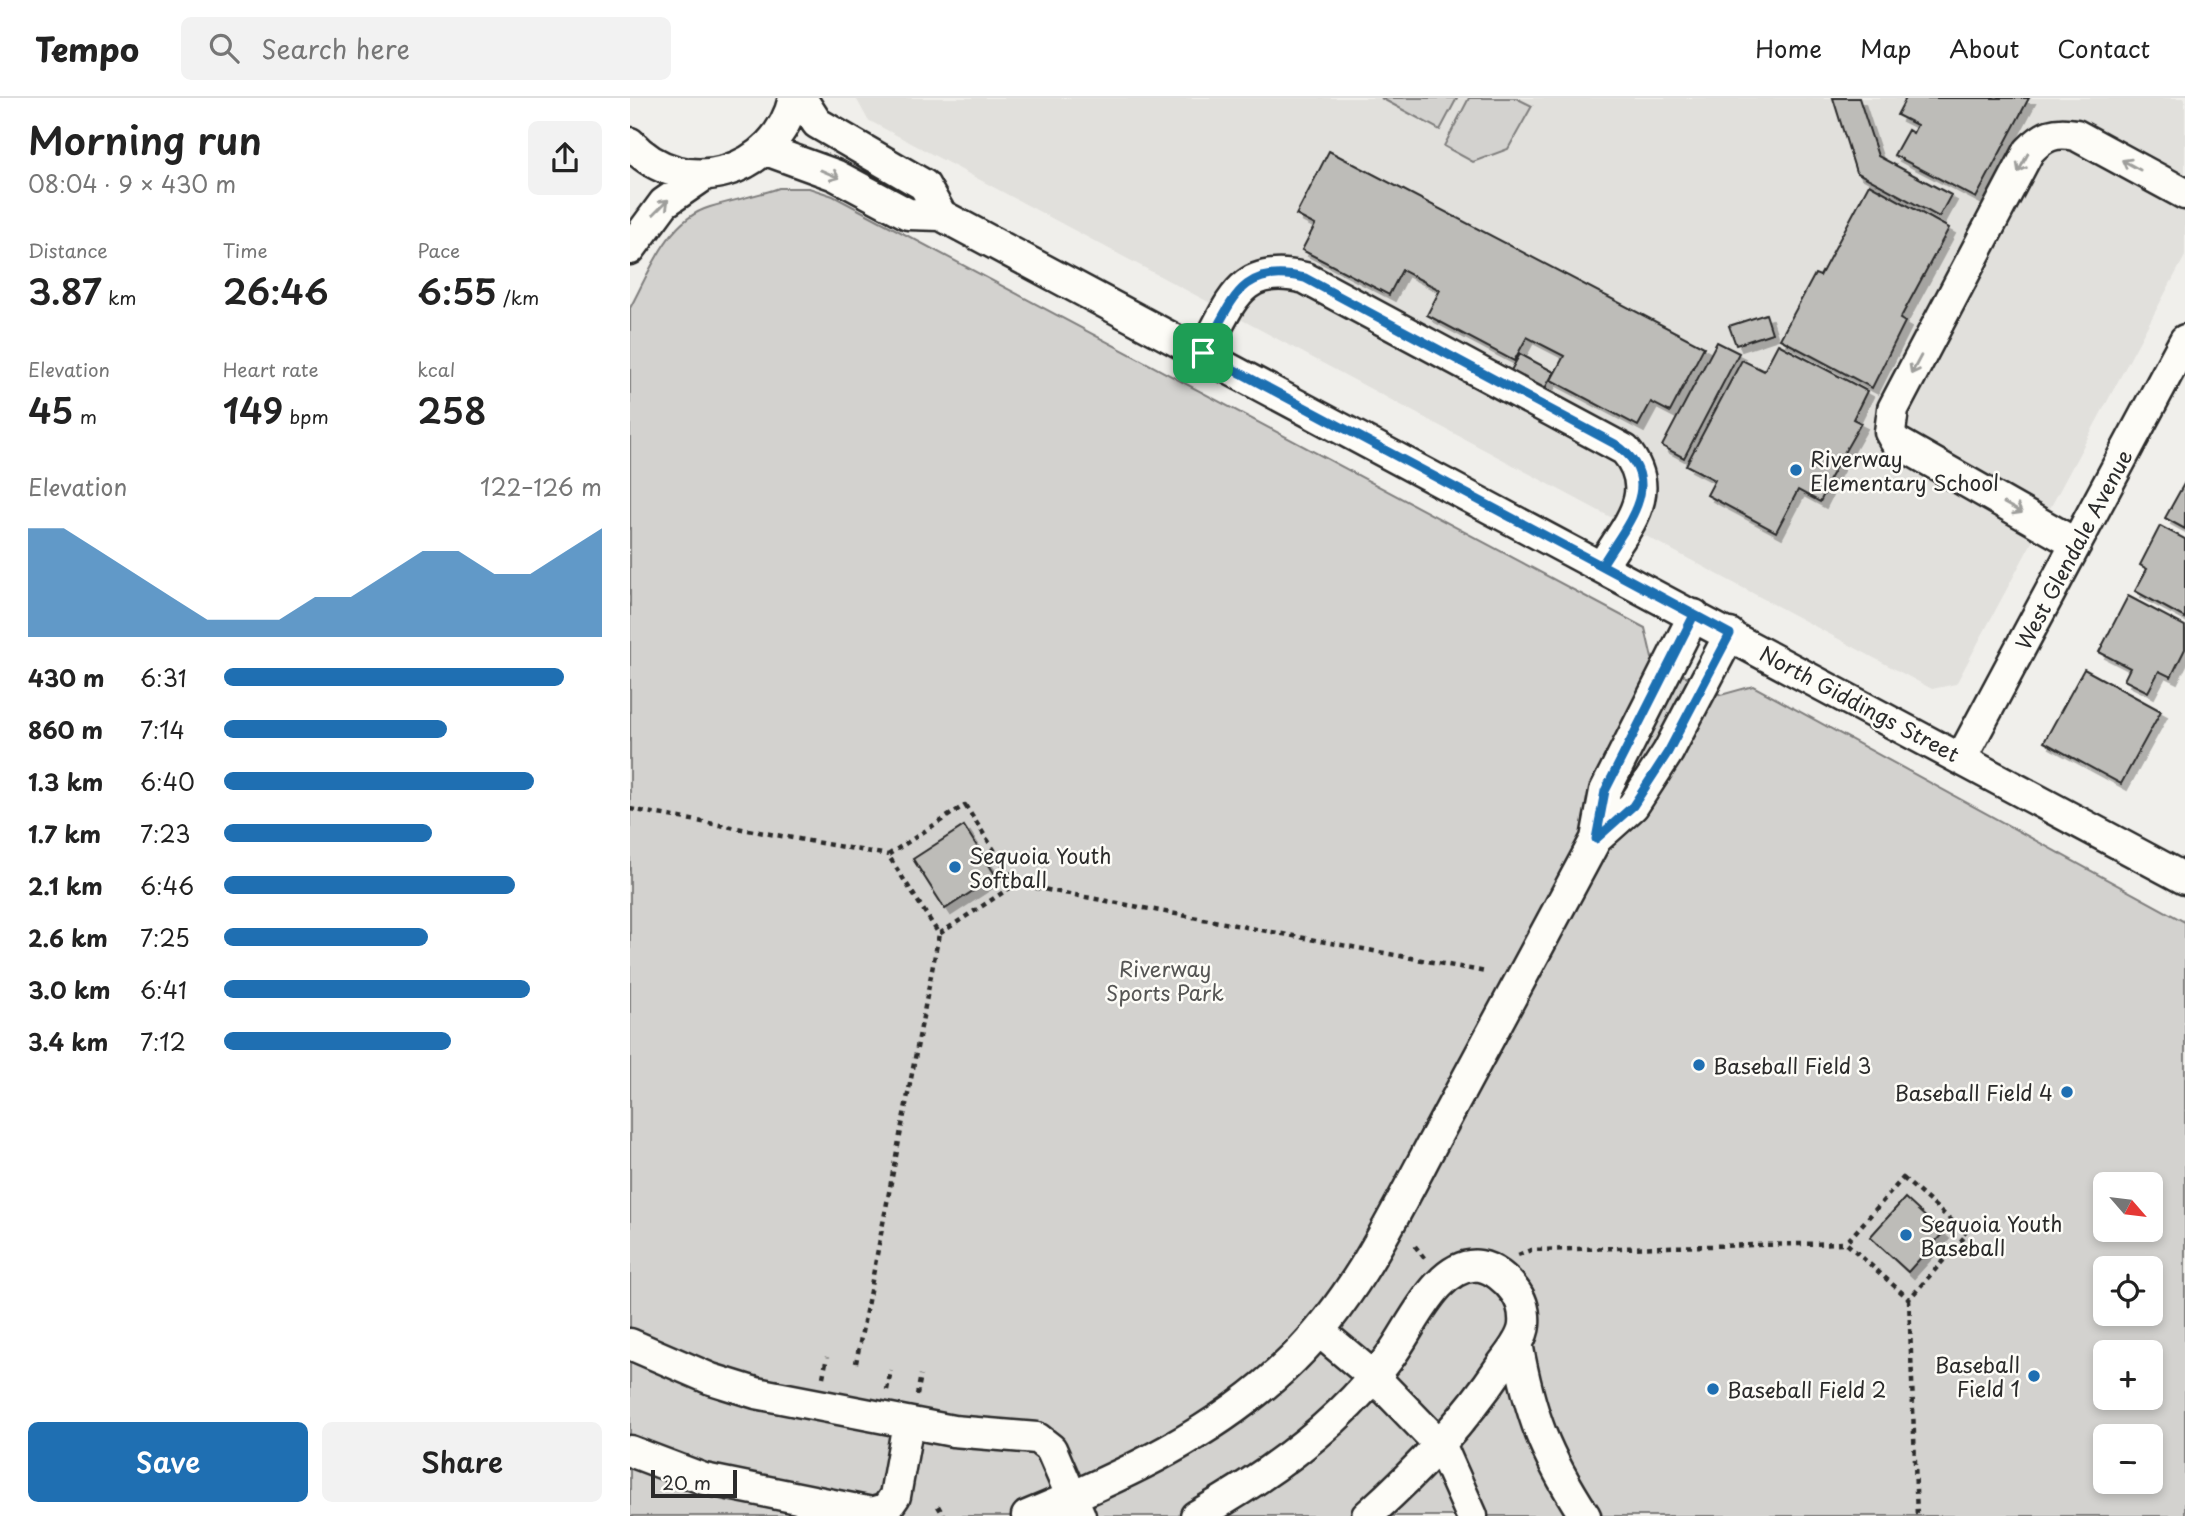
<!DOCTYPE html>
<html lang="en">
<head>
<meta charset="utf-8">
<style>
	:root { --surface:#fff; --page:#f2f2f2; --text:#222; --muted:#767676; --line:#e0e0e0; --accent:#1f6fb2 }
	body { margin:0; font-family:"Playpen Sans",sans-serif; background:var(--page); color:var(--text); height:100vh; display:flex; flex-direction:column; font-size:26px; white-space:nowrap }
	* { box-sizing:border-box; margin:0 }
	p { font-size:23px; color:var(--muted) }
	.icon { flex:none; width:38px; height:38px; fill:none; stroke:currentColor; stroke-width:2; stroke-linecap:round; stroke-linejoin:round }
	.map { position:relative; flex:1; overflow:hidden }
	.drawer { display:flex; flex-direction:column; background:var(--surface); width:630px }
	.drawer>* { flex:none }
	.needle { width:46px; rotate:118deg }
	.tools { position:absolute; left:1463px; top:1074px; display:grid; gap:14px }
	.tools a { display:grid; place-items:center; width:70px; height:70px; border-radius:10px; background:var(--surface); box-shadow:0 4px 10px #0003; font-size:35px }
	.scale { position:absolute; left:21px; bottom:18px; width:86px; box-sizing:border-box; padding-left:7px; border:4px solid #2b2b2b; border-top:0; font-size:19px; line-height:24px; white-space:nowrap; color:#2b2b2b; -webkit-text-stroke:5px #fdfcf7; paint-order:stroke }
	.pin { position:absolute; display:grid; place-items:center; width:60px; height:60px; color:#fff; margin:-30px; border-radius:14px; box-shadow:0 4px 10px #0006 }
	.round { display:grid; place-items:center; flex:none; width:74px; height:74px; border-radius:10px; background:var(--page) }
	.overview { display:flex; align-items:center; justify-content:space-between; height:119px; padding:0 28px }
	h1 { font-size:38px; font-weight:600; line-height:52px }
	.stats { display:grid; grid-template-columns:repeat(3,1fr); gap:10px; height:119px; padding:7px 28px }
	.stats div { display:grid; align-content:center }
	.stats b { font-size:35px; font-weight:600 }
	.stats small { font-size:19px; font-weight:400 }
	.stats p { font-size:19px }
	.chart { height:196px; padding:14px 28px }
	.chart p { display:flex; justify-content:space-between }
	.chart svg { width:100%; height:126px; margin-top:7px; fill:var(--accent); opacity:.7 }
	.cta { display:flex; gap:14px; margin-top:auto; padding:14px 28px }
	.cta a { flex:1; height:80px; border-radius:10px; background:var(--accent); color:#fff; font-size:28px; font-weight:600; line-height:80px; text-align:center }
	.cta a+a { background:var(--page); color:var(--text) }
	ul { padding:0 28px; list-style:none; font-size:23px }
	li { display:grid; grid-template-columns:112px 84px 1fr; align-items:center; height:52px }
	li i { height:18px; border-radius:9px; background:var(--accent) }
	header { display:flex; align-items:center; gap:42px; box-sizing:border-box; height:98px; padding:0 35px; background:var(--surface); border-bottom:2px solid var(--line) }
	header strong { font-size:33px }
	nav { display:flex; gap:38px; margin-inline-start:auto; font-size:24px }
	.search { width:490px; height:63px; background:var(--page); display:flex; align-items:center; gap:18px; box-sizing:border-box; padding:0 24px; border-radius:10px; color:var(--muted); font-size:26px }
	main { display:flex; flex:1; min-height:0 }
	.map>svg:first-child { display:block }
	.built { fill:#e1e0dc }
	.green { fill:#d3d2cf; stroke:#7f7e7d; stroke-width:2; fill-rule:evenodd }
	.building { fill:#bdbcb8; stroke:#2b2b2b; stroke-width:2; filter:url(#shadow) }
	.lines { fill:none; stroke-linecap:round; stroke-linejoin:round }
	.minor-casing { stroke:#2b2b2b; stroke-width:35 }
	.path { stroke:#2b2b2b; stroke-width:4.5; stroke-dasharray:5 5; stroke-linecap:butt }
	.minor { stroke:#fdfcf7; stroke-width:30 }
	.oneway { stroke:#9e9e9b }
	.route-casing { stroke:#fff; stroke-width:14 }
	.route { stroke:#1f6fb2; stroke-width:9 }
	.poi-dot { fill:#1f6fb2; stroke:#fdfcf7; stroke-width:2.5 }
	.labels { text-anchor:middle; dominant-baseline:central; stroke-width:5; stroke-linejoin:round; paint-order:stroke }
	.poi-label { font-size:21px; fill:#2b2b2b; stroke:#fdfcf7; text-anchor:start }
	.street-label { font-size:21px; fill:#2b2b2b; stroke:#fdfcf7 }
	.park-label { font-size:21px; fill:#555554; stroke:#fdfcf7 }
</style>
</head>
<body>
<header>
<strong>Tempo</strong>
<div class="search"><svg class="icon" aria-label="search" viewBox="0 0 24 24"><circle cx="10" cy="10" r="6"/><path d="M15 15l6 6"/></svg>Search here</div>
<nav><a>Home</a><a>Map</a><a>About</a><a>Contact</a></nav>
</header>
<main>
<section class="drawer">
<div class="overview"><div><h1>Morning run</h1><p>08:04 · 9 × 430 m</p></div><a class="round"><svg class="icon" aria-label="share" viewBox="0 0 24 24"><path d="M12 15V3M7 8l5-5 5 5M5 13v7h14v-7"/></svg></a></div>
<div class="stats">
<div><p>Distance</p><b>3.87<small> km</small></b></div>
<div><p>Time</p><b>26:46</b></div>
<div><p>Pace</p><b>6:55<small> /km</small></b></div>
</div>
<div class="stats">
<div><p>Elevation</p><b>45<small> m</small></b></div>
<div><p>Heart rate</p><b>149<small> bpm</small></b></div>
<div><p>kcal</p><b>258</b></div>
</div>
<div class="chart"><p><span>Elevation</span>122–126 m</p>
<svg viewBox="0 0 160 44" preserveAspectRatio="none"><path d="M0 44V6L10 6L20 14L30 22L40 30L50 38L60 38L70 38L80 30L90 30L100 22L110 14L120 14L130 22L140 22L150 14L160 6V44z"/></svg>
</div>
<ul>
<li><b>430 m</b>6:31<i style="width:90%"></i></li>
<li><b>860 m</b>7:14<i style="width:59%"></i></li>
<li><b>1.3 km</b>6:40<i style="width:82%"></i></li>
<li><b>1.7 km</b>7:23<i style="width:55%"></i></li>
<li><b>2.1 km</b>6:46<i style="width:77%"></i></li>
<li><b>2.6 km</b>7:25<i style="width:54%"></i></li>
<li><b>3.0 km</b>6:41<i style="width:81%"></i></li>
<li><b>3.4 km</b>7:12<i style="width:60%"></i></li>
</ul>
<div class="cta"><a>Save</a><a>Share</a></div>
</section>
<div class="map">
<svg width="1555" height="1418" viewBox="0 0 1555 1418">
	<defs>
		<filter id="shadow"><feDropShadow dx="6" dy="6" stdDeviation="0" flood-color="#0004"/></filter>
	</defs>
	<rect width="100%" height="100%" fill="#f0efeb"/>
	<filter id="ink" filterUnits="userSpaceOnUse"><feTurbulence type="fractalNoise" baseFrequency=".0143" numOctaves="2"/><feDisplacementMap in="SourceGraphic" scale="14" xChannelSelector="R" yChannelSelector="G"/><feConvolveMatrix kernelMatrix="1 2 1 2 8 2 1 2 1" color-interpolation-filters="sRGB"/></filter>
	<g filter="url(#ink)">
		<path class="built" d="M 226,0 L 1555,0 L 1555,158 L 1326,586 L 1302,591 L 238,22 Z"/>
		<path class="green" d="M 751,0 L 827,0 L 810,32 Z
			M 839,0 L 886,0 L 902,8 L 878,51 L 843,64 L 814,48 Z
			M 149,90 L 179,90 L 203,98 L 1015,530 L 1022,560 L 1091,597 L 1123,588 L 1555,824 L 1555,1418 L 0,1418 L 0,210 C 19,175 38,121 80,109 C 103,102 126,98 149,90 ZM 1475,1087 L 1521,1087 L 1521,1132 L 1475,1132 ZM 1475,1171 L 1521,1171 L 1521,1216 L 1475,1216 ZM 1475,1255 L 1521,1255 L 1521,1300 L 1475,1300 ZM 1475,1339 L 1521,1339 L 1521,1384 L 1475,1384 Z"/>
		<path class="building" d="M 1203,0 L 1229,0 L 1248,58 L 1321,97 L 1309,119 L 1226,74 Z
			M 1276,0 L 1399,0 L 1346,100 L 1264,57 L 1278,32 L 1283,35 L 1287,27 L 1267,17 Z
			M 699,53 L 1074,249 L 1040,314 L 1021,304 L 1008,328 L 921,282 L 934,258 L 897,239 L 884,263 L 797,217 L 810,192 L 772,172 L 759,197 L 672,152 L 685,127 L 666,117 Z
			M 1239,86 L 1319,130 L 1270,221 L 1275,224 L 1242,290 L 1150,241 L 1185,176 L 1190,178 Z
			M 1136,216 L 1142,235 L 1106,247 L 1099,228 Z
			M 1087,244 L 1109,255 L 1054,360 L 1032,348 Z
			M 1148,246 L 1237,293 L 1223,321 L 1231,325 L 1194,390 L 1196,392 L 1190,404 L 1168,392 L 1146,434 L 1077,397 L 1085,382 L 1056,367 L 1112,262 L 1134,273 Z
			M 890,256 L 924,274 L 913,294 L 879,276 Z
			M 1555,384 L 1555,431 L 1535,420 Z
			M 1530,428 L 1555,441 L 1555,520 L 1505,493 L 1517,471 L 1510,467 Z
			M 1498,498 L 1555,528 L 1555,551 L 1541,579 L 1529,573 L 1518,594 L 1494,582 L 1500,570 L 1469,554 Z
			M 1454,571 L 1531,613 L 1491,686 L 1414,644 Z
			M 334,728 L 366,778 L 315,811 L 283,761 Z
			M 1275,1100 L 1313,1135 L 1278,1174 L 1240,1139 Z"/>
		<g class="lines">
			<g class="minor-casing">
				<path id="minor" d="M 171,0 L 187,25 L 294,87 L 311,117
					M 0,45 C 53,104 147,75 164,0
					M 136,52 L 205,77 L 278,116 L 311,117 L 1555,781
					M 0,151 L 34,105 L 73,78
					M 573,255 C 602,205 608,164 675,180 L 995,352 C 1031,395 996,428 973,467
					M 1446,446 L 1265,343 L 1260,334 L 1263,311 L 1399,53 C 1414,37 1425,33 1446,37 L 1555,96
					M 1332,659 L 1555,242
					M 966,741 L 1003,708 L 1038,654 L 1100,536
					M 689,1233 L 744,1279 L 811,1348 L 842,1418
					M 887,1245 C 900,1318 915,1356 955,1418
					M 0,1246 L 81,1281 L 126,1295 L 323,1333 L 407,1340 L 421,1351 L 450,1418
					M 0,1353 L 74,1381 L 242,1415 L 256,1411 L 265,1398 L 278,1325
					M 397,1418 C 493,1378 588,1335 663,1261 C 727,1198 766,1113 808,1035 C 861,937 913,839 966,741 L 975,693 L 1064,517
					M 566,1418 C 638,1378 712,1325 761,1257 C 782,1229 809,1162 850,1168 C 863,1170 877,1182 884,1192 C 892,1202 895,1214 894,1227 C 893,1241 879,1257 871,1268 C 833,1325 788,1372 737,1418"/>
			</g>
			<path class="path" d="M 335,707 L 386,786 L 309,836 L 258,757 Z
				M 0,711 L 258,757
				M 386,786 L 856,874
				M 1273,1080 L 1337,1136 L 1279,1201 L 1216,1145 Z
				M 785,1148 L 795,1161
				M 888,1157 L 901,1152 L 1216,1145
				M 1279,1201 L 1287,1418
				M 226,1265 L 309,836
				M 193,1279 L 197,1259
				M 257,1292 L 261,1272
				M 287,1297 L 291,1277
				M 308,1408 L 314,1418"/>
			<use href="#minor" class="minor"/>
		</g>
		<defs><path id="oneway-shaft" d="M-6 0H5M1.5-3L5.5 0L1.5 3" fill="none" stroke-width="1.6" stroke-linecap="round" stroke-linejoin="round" transform="scale(1.75)"/></defs>
		<g class="oneway">
			<use href="#oneway-shaft" transform="translate(1393 65) rotate(118)"/>
			<use href="#oneway-shaft" transform="translate(1501 67) rotate(-151)"/>
			<use href="#oneway-shaft" transform="translate(200 76) rotate(23)"/>
			<use href="#oneway-shaft" transform="translate(31 109) rotate(-45)"/>
			<use href="#oneway-shaft" transform="translate(1286 267) rotate(118)"/>
			<use href="#oneway-shaft" transform="translate(1383 410) rotate(29)"/>
		</g>
	</g>
	<g class="lines" filter="url(#ink)">
		<g class="route-casing">
			<path id="route" d="M 573,255 L 1064,517 L 975,693 L 966,741 L 1003,708 L 1038,654 L 1100,536 L 972,467 C 996,427 1039,382 985,346 L 675,180 C 608,164 602,206 573,255"/>
		</g>
		<use href="#route" class="route"/>
	</g>
	<g class="poi-dot">
		<circle cx="1166" cy="372" r="7"/>
		<circle cx="325" cy="769" r="7"/>
		<circle cx="1069" cy="967" r="7"/>
		<circle cx="1437" cy="994" r="7"/>
		<circle cx="1276" cy="1137" r="7"/>
		<circle cx="1404" cy="1278" r="7"/>
		<circle cx="1083" cy="1291" r="7"/>
	</g>
	<g class="labels">
		<g class="poi-label">
			<text x="1180" y="360">Riverway<tspan x="1180" dy="24">Elementary School</tspan></text>
			<text x="339" y="757">Sequoia Youth<tspan x="339" dy="24">Softball</tspan></text>
			<text x="1083" y="967">Baseball Field 3</text>
			<text x="1423" y="994" text-anchor="end">Baseball Field 4</text>
			<text x="1290" y="1125">Sequoia Youth<tspan x="1290" dy="24">Baseball</tspan></text>
			<text x="1390" y="1266" text-anchor="end">Baseball<tspan x="1390" dy="24">Field 1</tspan></text>
			<text x="1097" y="1291">Baseball Field 2</text>
		</g>
		<g class="street-label">
			<text transform="translate(1443 451) rotate(-62)">West Glendale Avenue</text>
			<text transform="translate(1230 605) rotate(28)">North Giddings Street</text>
		</g>
		<g class="park-label">
			<text x="535" y="870">Riverway<tspan x="535" dy="24">Sports Park</tspan></text>
		</g>
	</g>
</svg>
<div class="tools">
<a><svg class="needle" viewBox="-14 -14 28 28"><path d="M0-13l5 13h-10z" fill="#e53935"/><path d="M0 13l5-13h-10z" fill="#767676"/></svg></a>
<a><svg class="icon" aria-label="locate" viewBox="0 0 24 24"><circle cx="12" cy="12" r="6"/><path d="M12 2v4M12 18v4M2 12h4M18 12h4"/></svg></a>
<a>+</a>
<a>−</a>
</div>
<div class="scale">20 m</div>
<div class="pin" style="left:573px;top:255px;background:#1e9e55"><svg class="icon" aria-label="arrive" viewBox="0 0 24 24"><path d="M6 21V4h12l-3 4 3 4H6"/></svg></div>
</div>
</main>
</body>
</html>
